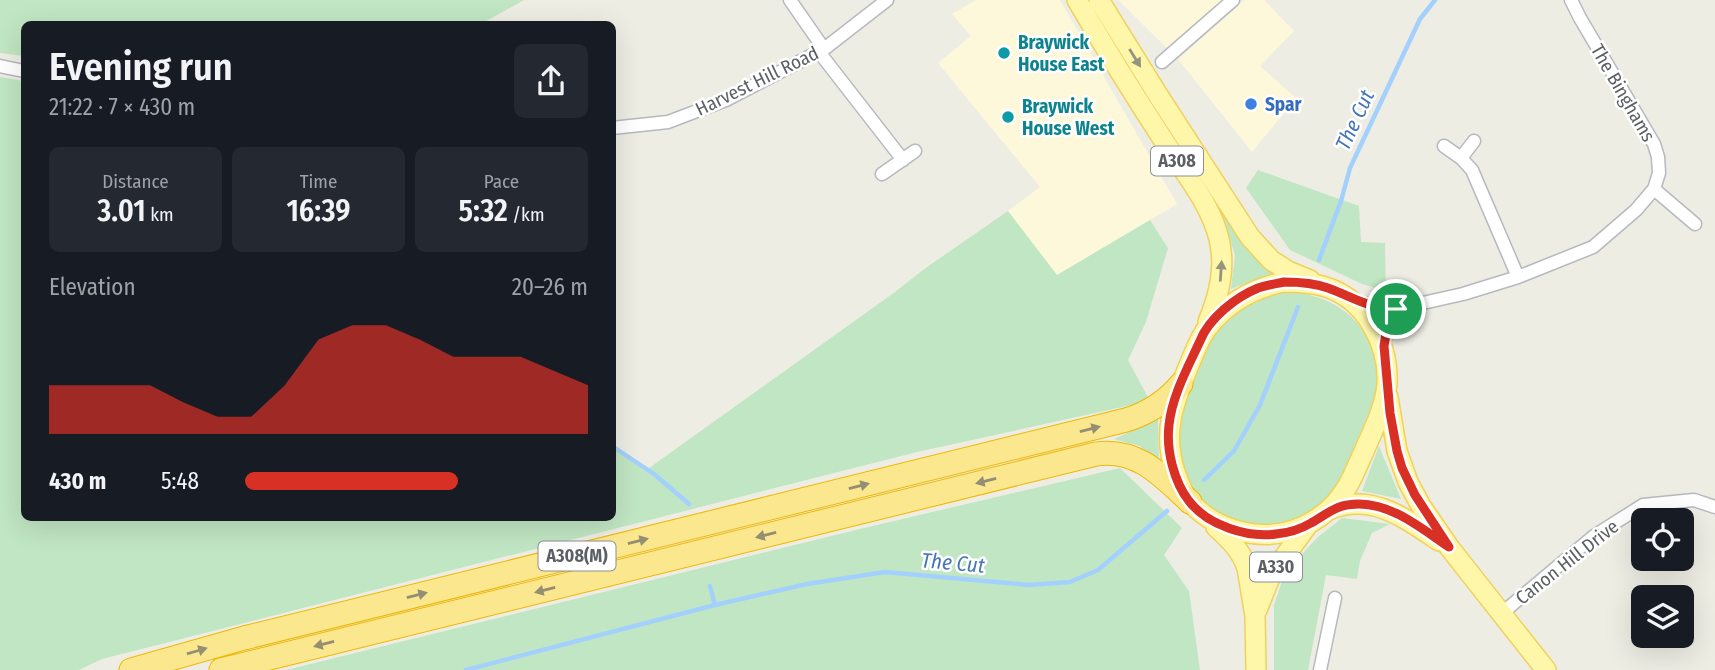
<!DOCTYPE html>
<html lang="en">
<head>
<meta charset="utf-8">
<style>
	:root { --surface:#171b24; --page:#242831; --text:#f1f3f6; --muted:#9ea1a6; --accent:#d93025 }
	body { margin:0; font-family:"Fira Sans Condensed",sans-serif; background:var(--page); color:var(--text); height:100vh; display:flex; flex-direction:column; font-size:26px; white-space:nowrap }
	* { box-sizing:border-box; margin:0 }
	p { font-size:23px; color:var(--muted) }
	.icon { flex:none; width:38px; height:38px; fill:none; stroke:currentColor; stroke-width:2; stroke-linecap:round; stroke-linejoin:round }
	.map { position:relative; flex:1; overflow:hidden }
	.sheet { position:absolute; left:21px; top:21px; width:595px; height:500px; display:flex; flex-direction:column; background:var(--surface); border-radius:10px; box-shadow:0 7px 28px #0002 }
	.sheet>* { flex:none }
	.tools { position:absolute; left:1631px; top:508px; display:grid; gap:14px }
	.tools a { display:grid; place-items:center; width:63px; height:63px; border-radius:10px; background:var(--surface); box-shadow:0 7px 28px #0002; font-size:35px }
	.pin { position:absolute; display:grid; place-items:center; width:60px; height:60px; color:#fff; margin:-30px; border:4px solid #fff; border-radius:50%; box-shadow:0 2px 7px #0007 }
	.round { display:grid; place-items:center; flex:none; width:74px; height:74px; border-radius:10px; background:var(--page) }
	.overview { display:flex; align-items:center; justify-content:space-between; height:119px; padding:0 28px }
	h1 { font-size:38px; font-weight:600; line-height:52px }
	.stats { display:grid; grid-template-columns:repeat(3,1fr); gap:10px; height:119px; padding:7px 28px }
	.stats div { display:grid; align-content:center; border-radius:10px; background:var(--page); text-align:center }
	.stats b { font-size:30px; font-weight:600 }
	.stats small { font-size:19px; font-weight:400 }
	.stats p { font-size:19px }
	.chart { height:196px; padding:14px 28px }
	.chart p { display:flex; justify-content:space-between }
	.chart svg { width:100%; height:126px; margin-top:7px; fill:var(--accent); opacity:.7 }
	ul { padding:0 28px; list-style:none; font-size:23px }
	li { display:grid; grid-template-columns:112px 84px 1fr; align-items:center; height:52px }
	li i { height:18px; border-radius:9px; background:var(--accent) }
	.map>svg:first-child { display:block }
	.commercial { fill:#fdf8da }
	.green { fill:#c1e6c3 }
	.lines { fill:none; stroke-linecap:round; stroke-linejoin:round }
	.stream { stroke:#a4d0fe; stroke-width:4.5 }
	.minor-casing { stroke:#b6b9be; stroke-width:15 }
	.primary-casing { stroke:#f0d15c; stroke-width:22 }
	.motorway-casing { stroke:#efb703; stroke-width:25 }
	.minor { stroke:#fff; stroke-width:12 }
	.primary { stroke:#fef6a9; stroke-width:19 }
	.motorway { stroke:#fbe88e; stroke-width:23 }
	.oneway { fill:#95947c }
	.oneway2 { fill:#948f73 }
	.route-casing { stroke:#fff; stroke-width:14 }
	.route { stroke:#d93025; stroke-width:9 }
	.culture-dot { fill:#0f9aa8; stroke:#fff; stroke-width:2.5 }
	.shop-dot { fill:#3f7fe0; stroke:#fff; stroke-width:2.5 }
	.labels { text-anchor:middle; dominant-baseline:central; stroke-width:5; stroke-linejoin:round; paint-order:stroke }
	.shield { fill:#fff; stroke:#8d8f92; stroke-width:2 }
	.shield-label { font-size:18px; font-weight:bold; fill:#5c5f64 }
	.culture-label { font-size:19px; font-weight:bold; fill:#0d838f; stroke:#fff; text-anchor:start }
	.street-label { font-size:19px; fill:#5c5f64; stroke:#fff }
	.shop-label { font-size:19px; font-weight:bold; fill:#366cbe; stroke:#fff; text-anchor:start }
	.water-label { font-size:21px; font-style:italic; fill:#4475b9; stroke:#fff }
</style>
</head>
<body>
<div class="map">
<svg width="1715" height="670" viewBox="0 0 1715 670">
	<rect width="100%" height="100%" fill="#eeede4"/>
	<path class="commercial" d="M 976,0 L 1060,0 L 1177,204 L 1057,275 L 1008,211 L 1040,187 L 938,63 L 971,36 L 952,14 Z
		M 1118,0 L 1229,0 L 1170,51 Z
		M 1245,0 L 1264,0 L 1294,31 L 1260,66 L 1296,98 L 1252,152 L 1178,59 Z"/>
	<path class="green" d="M 0,0 L 524,0 L 481,24 L 24,24 L 24,56 L 0,53 Z
		M 0,77 L 24,81 L 24,518 L 612,518 L 613,446 L 629,457 L 649,468 L 895,292 L 927,267 L 1008,211 L 1057,275 L 1150,220 L 1168,248 L 1146,322 L 1128,360 L 1150,401 L 917,452 L 102,659 L 79,670 L 0,670 Z
		M 1258,170 L 1359,206 L 1361,242 L 1385,243 L 1386,291 L 1362,284 L 1290,250 L 1246,188 Z
		M 1218,203 L 1275,272 L 1231,289 L 1235,255 Z
		M 1284,292 C 1335,292 1378,326 1377,380 C 1376,401 1365,421 1357,440 C 1351,455 1345,470 1337,484 C 1322,510 1291,526 1261,525 C 1229,523 1194,502 1183,470 C 1180,464 1180,456 1179,450 C 1178,445 1177,439 1177,434 C 1178,414 1191,387 1199,368 C 1209,346 1218,322 1239,307 C 1248,299 1272,294 1284,292 Z
		M 1158,419 L 1159,462 L 1139,446 L 1114,439 Z
		M 1379,446 L 1401,499 L 1362,491 Z
		M 1120,468 L 1182,528 L 1164,555 L 1189,591 L 1200,670 L 286,670 L 860,529 Z
		M 1342,518 L 1390,524 L 1372,533 L 1360,561 L 1357,579 L 1326,575 L 1308,670 L 1274,670 L 1274,605 L 1285,572 L 1318,537 Z"/>
	<g class="lines">
		<path class="stream" d="M 1319,260 L 1341,201 L 1350,168 L 1420,19 L 1435,0
			M 612,446 L 654,474 L 689,504
			M 1204,480 L 1234,451 L 1260,405 L 1298,307
			M 710,586 L 715,605
			M 466,670 L 715,605 L 807,584 L 885,572 L 1029,585 L 1070,582 L 1098,570 L 1167,511"/>
		<g class="minor-casing">
			<path id="minor" d="M 790,0 L 824,49
				M 819,52 L 903,160
				M 1162,62 L 1233,0
				M 0,66 L 24,71
				M 612,128 L 668,122 L 726,100 L 824,49 L 887,0
				M 1444,146 L 1461,158 L 1472,170 L 1518,277
				M 1461,158 L 1474,141
				M 882,174 L 915,151
				M 1654,189 L 1695,224
				M 1356,301 L 1377,307 L 1396,309 L 1463,294 L 1518,277 L 1593,247 L 1636,210 L 1654,189 L 1659,173 L 1658,157 L 1654,144 L 1580,18 L 1571,0
				M 1384,344 L 1388,321 L 1396,309
				M 1501,614 L 1594,536 L 1643,505 L 1694,500 L 1715,507
				M 1320,670 L 1335,598"/>
		</g>
		<g class="primary-casing">
			<path id="primary" d="M 1077,0 C 1105,48 1134,95 1164,141 C 1183,171 1211,204 1219,239 C 1226,268 1219,295 1208,322
				M 1099,0 L 1158,95 L 1250,237 L 1271,260 L 1288,271 L 1310,280
				M 1284,282 C 1298,282 1313,283 1326,287 C 1366,300 1389,344 1387,384 C 1385,407 1374,428 1365,449 C 1359,462 1354,475 1347,487 C 1325,524 1284,541 1243,532 C 1224,528 1205,518 1192,504 C 1183,496 1179,483 1175,472 C 1162,431 1174,402 1189,365 C 1195,352 1199,338 1208,327 C 1228,302 1253,288 1284,282 Z
				M 1388,397 L 1397,451 L 1408,482 L 1421,506 L 1449,547 L 1546,670
				M 1329,510 C 1371,492 1405,518 1439,541
				M 1216,527 C 1229,539 1241,550 1247,568 L 1255,616 L 1256,670
				M 1257,610 L 1271,575 L 1307,526"/>
		</g>
		<g class="motorway-casing">
			<path id="motorway" d="M 131,670 L 244,638 L 1126,420 C 1149,413 1166,402 1181,384
				M 221,670 L 1096,454 C 1138,448 1162,476 1190,502"/>
		</g>
		<use href="#minor" class="minor"/>
		<use href="#primary" class="primary"/>
		<use href="#motorway" class="motorway"/>
	</g>
	<defs><path id="oneway-solid" d="M-6-.8H1V-3.2L6.5 0L1 3.2V.8H-6Z" transform="scale(1.75)"/></defs>
	<g class="oneway">
		<use href="#oneway-solid" transform="translate(1135 58) rotate(58)"/>
		<use href="#oneway-solid" transform="translate(1221 271) rotate(-86)"/>
	</g>
	<g class="oneway2">
		<use href="#oneway-solid" transform="translate(1090 429) rotate(-14)"/>
		<use href="#oneway-solid" transform="translate(986 481) rotate(166)"/>
		<use href="#oneway-solid" transform="translate(859 486) rotate(-14)"/>
		<use href="#oneway-solid" transform="translate(766 535) rotate(166)"/>
		<use href="#oneway-solid" transform="translate(638 541) rotate(-14)"/>
		<use href="#oneway-solid" transform="translate(545 590) rotate(166)"/>
		<use href="#oneway-solid" transform="translate(417 595) rotate(-14)"/>
		<use href="#oneway-solid" transform="translate(324 644) rotate(166)"/>
		<use href="#oneway-solid" transform="translate(197 651) rotate(-16)"/>
	</g>
	<g class="lines">
		<g class="route-casing">
			<path id="route" d="M 1284,282 C 1298,282 1314,283 1328,288 C 1353,297 1367,308 1396,309 L 1388,321 L 1384,346 L 1390,413 L 1397,451 L 1402,468 L 1415,495 L 1449,547 C 1422,529 1393,504 1359,504 C 1336,504 1329,513 1311,523 C 1301,529 1287,533 1276,534 C 1247,538 1207,525 1189,501 C 1174,482 1166,450 1169,425 C 1172,396 1188,367 1200,341 C 1209,318 1236,297 1258,288 C 1267,285 1275,284 1284,282 Z"/>
		</g>
		<use href="#route" class="route"/>
	</g>
	<g class="culture-dot">
		<circle cx="1004" cy="53" r="7"/>
		<circle cx="1008" cy="117" r="7"/>
	</g>
	<circle class="shop-dot" cx="1251" cy="104" r="7"/>
	<g class="labels">
		<g class="shield">
			<rect x="1151" y="146.5" width="52" height="29" rx="5"/>
			<rect x="538.5" y="541.5" width="77" height="29" rx="5"/>
			<rect x="1250" y="552.5" width="52" height="29" rx="5"/>
		</g>
		<g class="shield-label">
			<text x="1177" y="161">A308</text>
			<text x="577" y="556">A308(M)</text>
			<text x="1276" y="567">A330</text>
		</g>
		<g class="culture-label">
			<text x="1018" y="42">Braywick<tspan x="1018" dy="22">House East</tspan></text>
			<text x="1022" y="106">Braywick<tspan x="1022" dy="22">House West</tspan></text>
		</g>
		<g class="street-label">
			<text transform="translate(757 81) rotate(-26)">Harvest Hill Road</text>
			<text transform="translate(1623 93) rotate(60)">The Binghams</text>
			<text transform="translate(1567 562) rotate(-38)">Canon Hill Drive</text>
		</g>
		<g class="shop-label">
			<text x="1265" y="104">Spar</text>
		</g>
		<g class="water-label">
			<text transform="translate(1355 120) rotate(-65)">The Cut</text>
			<text transform="translate(953 563) rotate(5)">The Cut</text>
		</g>
	</g>
</svg>
<div class="tools">
<a><svg class="icon" aria-label="locate" viewBox="0 0 24 24"><circle cx="12" cy="12" r="6"/><path d="M12 2v4M12 18v4M2 12h4M18 12h4"/></svg></a>
<a><svg class="icon" aria-label="layers" viewBox="0 0 24 24"><path d="M12 4l9 5-9 5-9-5zM3 14l9 5 9-5"/></svg></a>
</div>
<div class="pin" style="left:1396px;top:309px;background:#1e9e55"><svg class="icon" aria-label="arrive" viewBox="0 0 24 24"><path d="M6 21V4h12l-3 4 3 4H6"/></svg></div>
<section class="sheet">
<div class="overview"><div><h1>Evening run</h1><p>21:22 · 7 × 430 m</p></div><a class="round"><svg class="icon" aria-label="share" viewBox="0 0 24 24"><path d="M12 15V3M7 8l5-5 5 5M5 13v7h14v-7"/></svg></a></div>
<div class="stats">
<div><p>Distance</p><b>3.01<small> km</small></b></div>
<div><p>Time</p><b>16:39</b></div>
<div><p>Pace</p><b>5:32<small> /km</small></b></div>
</div>
<div class="chart"><p><span>Elevation</span>20–26 m</p>
<svg viewBox="0 0 160 44" preserveAspectRatio="none"><path d="M0 44V27L10 27L20 27L30 27L40 33L50 38L60 38L70 27L80 11L90 6L100 6L110 11L120 17L130 17L140 17L150 22L160 27V44z"/></svg>
</div>
<ul>
<li><b>430 m</b>5:48<i style="width:62%"></i></li>
</ul>
</section>
</div>
</body>
</html>
